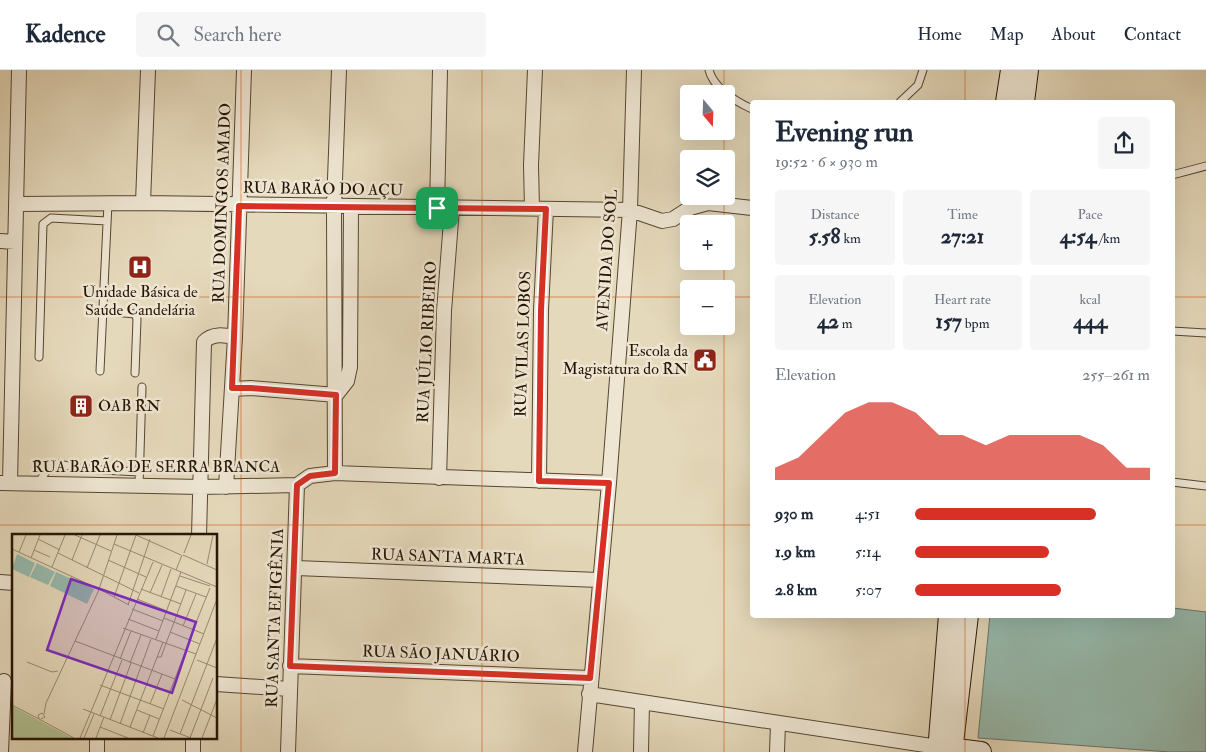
<!DOCTYPE html>
<html lang="en">
<head>
<meta charset="utf-8">
<style>
	:root { --surface:#fff; --page:#f6f6f7; --text:#1f2937; --muted:#747a83; --line:#e0e1e3; --accent:#d93025 }
	body { margin:0; font-family:"IM FELL Double Pica",serif; background:var(--page); color:var(--text); height:100vh; display:flex; flex-direction:column; font-size:19px; white-space:nowrap }
	* { box-sizing:border-box; margin:0 }
	p { font-size:16px; color:var(--muted) }
	.icon { flex:none; width:28px; height:28px; fill:none; stroke:currentColor; stroke-width:2; stroke-linecap:round; stroke-linejoin:round }
	.map { position:relative; flex:1; overflow:hidden }
	.panel { position:absolute; left:750px; top:30px; width:425px; height:518px; display:flex; flex-direction:column; background:var(--surface); border-radius:5px; box-shadow:0 5px 20px #0002 }
	.panel>* { flex:none }
	.needle { width:32px; rotate:161deg }
	.buttons { position:absolute; left:680px; top:15px; display:grid; gap:10px }
	.buttons a { display:grid; place-items:center; width:55px; height:55px; border-radius:5px; background:var(--surface); box-shadow:0 5px 20px #0002; font-size:25px }
	.pin { position:absolute; display:grid; place-items:center; width:42px; height:42px; color:#fff; margin:-21px; border-radius:10px; box-shadow:0 2px 8px #0006 }
	.round { display:grid; place-items:center; flex:none; width:52px; height:52px; border-radius:5px; background:var(--page) }
	.headline { display:flex; align-items:center; justify-content:space-between; height:85px; padding:0 25px }
	h1 { font-size:28px; font-weight:700; line-height:38px }
	.figures { display:grid; grid-template-columns:repeat(3,1fr); gap:8px; height:85px; padding:5px 25px }
	.figures div { display:grid; align-content:center; border-radius:5px; background:var(--page); text-align:center }
	.figures b { font-size:21px; font-weight:700 }
	.figures small { font-size:14px; font-weight:400 }
	.figures p { font-size:14px }
	.chart { height:140px; padding:10px 25px }
	.chart p { display:flex; justify-content:space-between }
	.chart svg { width:100%; height:90px; margin-top:5px; fill:var(--accent); opacity:.7 }
	ul { padding:0 25px; list-style:none; font-size:16px }
	li { display:grid; grid-template-columns:80px 60px 1fr; align-items:center; height:38px }
	li i { height:12px; border-radius:6px; background:var(--accent) }
	header { display:flex; align-items:center; gap:30px; box-sizing:border-box; height:70px; padding:0 25px; background:var(--surface); border-bottom:1px solid var(--line) }
	header strong { font-size:24px }
	nav { display:flex; gap:28px; margin-inline-start:auto; font-size:18px }
	.search { width:350px; height:45px; background:var(--page); display:flex; align-items:center; gap:12px; box-sizing:border-box; padding:0 18px; border-radius:5px; color:var(--muted); font-size:19px }
	.map>svg:first-child { display:block }
	.water { fill:#96baad; stroke:#697869 }
	.lines { fill:none; stroke-linecap:round; stroke-linejoin:round }
	.lane-casing { stroke:#564632; stroke-width:9 }
	.street-casing { stroke:#564632; stroke-width:16 }
	.secondary-casing { stroke:#261504; stroke-width:22 }
	.lane { stroke:#eee6d3; stroke-width:7 }
	.street { stroke:#eee6d3; stroke-width:14 }
	.secondary { stroke:#eee6d3; stroke-width:20 }
	.route-casing { stroke:#fff; stroke-width:10 }
	.route { stroke:#d93025; stroke-width:6 }
	.grid { fill:none; stroke:#cb4f0b; stroke-width:1; stroke-opacity:0.55 }
	.labels { text-anchor:middle; dominant-baseline:central; stroke-width:5; stroke-linejoin:round; paint-order:stroke }
	.street-label { font-size:16px; fill:#261504; stroke:#eee6d3 }
	.poi-label { font-size:16px; fill:#261504; stroke:#eee6d3 }
	.inset-road { fill:none; stroke:#998b72; stroke-width:1 }
	.view { fill:#7b2cbf; fill-opacity:0.15; stroke:#7b2cbf; stroke-width:2.5 }
	.inset-edge { fill:none; stroke:#261504; stroke-width:2.5 }
</style>
</head>
<body>
<header>
<strong>Kadence</strong>
<div class="search"><svg class="icon" aria-label="search" viewBox="0 0 24 24"><circle cx="10" cy="10" r="6"/><path d="M15 15l6 6"/></svg>Search here</div>
<nav><a>Home</a><a>Map</a><a>About</a><a>Contact</a></nav>
</header>
<div class="map">
<svg width="1206" height="682" viewBox="0 0 1206 682">
	<rect width="100%" height="100%" fill="#e5d9bb"/>
	<filter id="stains"><feTurbulence type="fractalNoise" baseFrequency=".004" numOctaves="4"/><feColorMatrix values="0 0 0 0 .2 0 0 0 0 .09 0 0 0 0 .02 0 0 0 .5 -.17"/></filter>
	<radialGradient id="worn" r=".72"><stop offset=".6" stop-color="#630" stop-opacity="0"/><stop offset="1" stop-color="#630" stop-opacity=".3"/></radialGradient>
	<path class="water" d="M 1173,538 L 1206,542 L 1206,682 L 1170,682 L 978,668 L 990,545 L 1172,545 Z"/>
	<g class="lines">
		<g class="lane-casing">
			<path id="lane" d="M 709,0 C 714,19 735,31 752,39
				M 900,32 L 918,15 L 923,0
				M 1172,105 L 1206,96
				M 103,241 L 135,244 L 137,249 L 135,303
				M 1172,261 L 1206,263
				M 39,287 L 43,154 L 51,148 L 107,151
				M 100,301 L 108,133
				M 1172,412 L 1206,416
				M 38,413 L 50,396 L 58,394 L 85,399 L 139,402
				M 139,416 L 142,317"/>
		</g>
		<g class="street-casing">
			<path id="street" d="M 143,133 L 148,0
				M 16,134 L 143,133 L 630,140 L 662,151 L 673,149 L 690,138 L 708,133 L 752,138
				M 437,138 L 440,0
				M 532,139 L 531,95 L 535,0
				M 0,171 L 15,172
				M 232,319 L 251,318 L 336,325
				M 336,325 L 347,311 L 350,297 L 351,137
				M 335,403 L 334,137 L 339,0
				M 439,408 L 444,241 L 452,138
				M 539,411 L 541,240 L 546,139
				M 0,413 L 201,417 L 297,415 L 310,406 L 335,403 L 609,413
				M 10,413 L 19,0
				M 226,417 L 235,267 L 244,0
				M 199,466 L 204,272 C 212,263 224,265 235,267
				M 296,498 L 599,510
				M 0,512 L 14,513
				M 290,596 L 590,608
				M 216,614 L 289,619
				M 589,624 L 938,677
				M 1,682 L 4,611
				M 97,682 L 97,668
				M 193,682 L 193,668
				M 288,682 L 297,415
				M 585,682 L 609,413 L 630,140 L 634,0
				M 641,682 L 642,632
				M 777,682 L 778,654"/>
		</g>
		<g class="secondary-casing">
			<path id="secondary" d="M 1006,32 L 1011,0
				M 1024,32 L 1028,0
				M 940,677 L 981,682
				M 938,682 L 949,545
				M 952,682 L 968,545"/>
		</g>
		<use href="#lane" class="lane"/>
		<use href="#street" class="street"/>
		<use href="#secondary" class="secondary"/>
	</g>
	<g class="lines">
		<g class="route-casing">
			<path id="route" d="M 239,136 L 546,139 L 541,240 L 539,411 L 609,413 L 590,608 L 290,596 L 297,415 L 310,406 L 335,403 L 336,325 L 251,318 L 232,318 Z"/>
		</g>
		<use href="#route" class="route"/>
	</g>
	<path class="grid" d="M 241,0 L 241,682M 482,0 L 482,682M 724,0 L 724,24M 965,0 L 965,32M 724,61 L 724,89M 724,126 L 724,154M 724,191 L 724,219M 0,227 L 689,227M 726,227 L 752,227M 1172,227 L 1206,227M 724,256 L 724,682M 0,455 L 752,455M 1172,455 L 1206,455M 965,545 L 965,682"/>
	<defs>
		<g id="hospital-square" transform="scale(1.25)"><rect x="-9" y="-9" width="18" height="18" rx="4" fill="#8f2418" stroke="#eee6d3"/><path d="M-5-5h3v3.5h4V-5h3V5h-3V1.5h-4V5h-3Z" fill="#fff"/></g>
		<g id="civic-square" transform="scale(1.25)"><rect x="-9" y="-9" width="18" height="18" rx="4" fill="#8f2418" stroke="#eee6d3"/><path d="M-.6-6.5H3V-4.5H.6V-3L4-1V1h2V6H-6V1h2V-1L-.6-3ZM-1.2 2.5V6h2.4V2.5Z" fill="#fff"/></g>
		<g id="building-square" transform="scale(1.25)"><rect x="-9" y="-9" width="18" height="18" rx="4" fill="#8f2418" stroke="#eee6d3"/><path d="M-4-6H4V6H1V3H-1V6H-4ZM-2.5-4.3h1.7v1.8h-1.7ZM.8-4.3h1.7v1.8H.8ZM-2.5-1h1.7V.8h-1.7ZM.8-1h1.7V.8H.8Z" fill="#fff"/></g>
	</defs>
	<g fill-rule="evenodd">
		<use href="#hospital-square" x="140" y="197"/>
		<use href="#civic-square" x="705" y="290"/>
		<use href="#building-square" x="81" y="336"/>
	</g>
	<g class="labels">
		<g class="street-label">
			<text transform="translate(323 119) rotate(1)">RUA BARÃO DO AÇU</text>
			<text transform="translate(222 133) rotate(-88)">RUA DOMINGOS AMADO</text>
			<text transform="translate(607 190) rotate(-86)">AVENIDA DO SOL</text>
			<text transform="translate(427 272) rotate(-87)">RUA JÚLIO RIBEIRO</text>
			<text transform="translate(523 274) rotate(-88)">RUA VILAS LOBOS</text>
			<text x="156" y="397">RUA BARÃO DE SERRA BRANCA</text>
			<text transform="translate(448 487) rotate(2)">RUA SANTA MARTA</text>
			<text transform="translate(275 548) rotate(-88)">RUA SANTA EFIGÊNIA</text>
			<text transform="translate(441 584) rotate(2)">RUA SÃO JANUÁRIO</text>
		</g>
		<g class="poi-label">
			<text x="140" y="222">Unidade Básica de<tspan x="140" dy="18">Saúde Candelária</tspan></text>
			<text x="688" y="281" text-anchor="end">Escola da<tspan x="688" dy="18">Magistatura do RN</tspan></text>
			<text x="98" y="336" text-anchor="start">OAB RN</text>
		</g>
	</g>
	<g transform="translate(12 464)">
		<rect width="205" height="205" fill="#e5d9bb"/>
		<path d="M 0,172 L 60,204 L 0,204 Z" fill="#b1c092"/>
		<path d="M 5,20 L 23,29 L 17,43 L 0,35 ZM 25,29 L 43,38 L 36,51 L 18,43 ZM 44,38 L 82,55 L 75,70 L 38,52 Z" fill="#96baad"/>
		<path class="inset-road" d="M 63,1 L 99,17M 124,1 L 169,21M 26,5 L 48,16M 102,10 L 205,53M 0,15 L 87,55M 22,16 L 38,23M 7,18 L 14,1M 46,19 L 127,59M 172,19 L 179,1M 171,21 L 205,36M 19,24 L 28,1M 60,26 L 70,1M 96,26 L 134,43M 195,30 L 201,1M 40,33 L 53,1M 75,34 L 88,1M 164,36 L 170,21M 168,42 L 198,52M 164,52 L 194,63M 87,55 L 117,71M 129,55 L 169,70M 138,59 L 150,31M 102,63 L 124,1M 149,63 L 159,35M 125,65 L 155,77M 116,71 L 138,5M 120,75 L 151,87M 152,84 L 192,100M 116,85 L 147,97M 171,92 L 184,60M 111,94 L 184,120M 181,96 L 198,54M 158,98 L 188,110M 144,105 L 169,38M 63,107 L 163,145M 145,123 L 149,123 L 174,56M 108,125 L 119,97M 185,126 L 205,134M 15,128 L 40,138 L 46,137M 118,129 L 129,101M 88,151 L 152,175M 170,166 L 205,184M 138,170 L 150,140M 0,171 L 27,185M 71,175 L 146,204M 125,176 L 147,185M 32,180 L 34,169 L 86,58 L 105,1M 88,182 L 110,126M 29,185 L 33,183 L 30,179 L 26,181 L 27,185 L 62,204M 98,186 L 119,129M 108,190 L 139,105M 88,193 L 116,204M 118,193 L 151,108M 158,196 L 179,204M 131,199 L 138,181M 168,200 L 205,104M 141,202 L 174,116M 68,204 L 141,28M 72,204 L 82,180M 84,204 L 92,183M 152,204 L 205,65M 178,204 L 201,144M 190,204 L 205,165"/>
		<path class="view" d="M 59,45 L 184,88 L 160,159 L 35,116 Z"/>
		<rect width="205" height="205" class="inset-edge"/>
	</g>
	<rect width="100%" height="100%" filter="url(#stains)"/>
	<rect width="100%" height="100%" fill="url(#worn)"/>
</svg>
<div class="buttons">
<a><svg class="needle" viewBox="-14 -14 28 28"><path d="M0-13l5 13h-10z" fill="#e53935"/><path d="M0 13l5-13h-10z" fill="#747a83"/></svg></a>
<a><svg class="icon" aria-label="layers" viewBox="0 0 24 24"><path d="M12 4l9 5-9 5-9-5zM3 14l9 5 9-5"/></svg></a>
<a>+</a>
<a>−</a>
</div>
<div class="pin" style="left:437px;top:138px;background:#1e9e55"><svg class="icon" aria-label="arrive" viewBox="0 0 24 24"><path d="M6 21V4h12l-3 4 3 4H6"/></svg></div>
<section class="panel">
<div class="headline"><div><h1>Evening run</h1><p>19:52 · 6 × 930 m</p></div><a class="round"><svg class="icon" aria-label="share" viewBox="0 0 24 24"><path d="M12 15V3M7 8l5-5 5 5M5 13v7h14v-7"/></svg></a></div>
<div class="figures">
<div><p>Distance</p><b>5.58<small> km</small></b></div>
<div><p>Time</p><b>27:21</b></div>
<div><p>Pace</p><b>4:54<small> /km</small></b></div>
</div>
<div class="figures">
<div><p>Elevation</p><b>42<small> m</small></b></div>
<div><p>Heart rate</p><b>157<small> bpm</small></b></div>
<div><p>kcal</p><b>444</b></div>
</div>
<div class="chart"><p><span>Elevation</span>255–261 m</p>
<svg viewBox="0 0 160 44" preserveAspectRatio="none"><path d="M0 44V38L10 33L20 22L30 11L40 6L50 6L60 11L70 22L80 22L90 27L100 22L110 22L120 22L130 22L140 27L150 38L160 38V44z"/></svg>
</div>
<ul>
<li><b>930 m</b>4:51<i style="width:77%"></i></li>
<li><b>1.9 km</b>5:14<i style="width:57%"></i></li>
<li><b>2.8 km</b>5:07<i style="width:62%"></i></li>
</ul>
</section>
</div>
</body>
</html>
